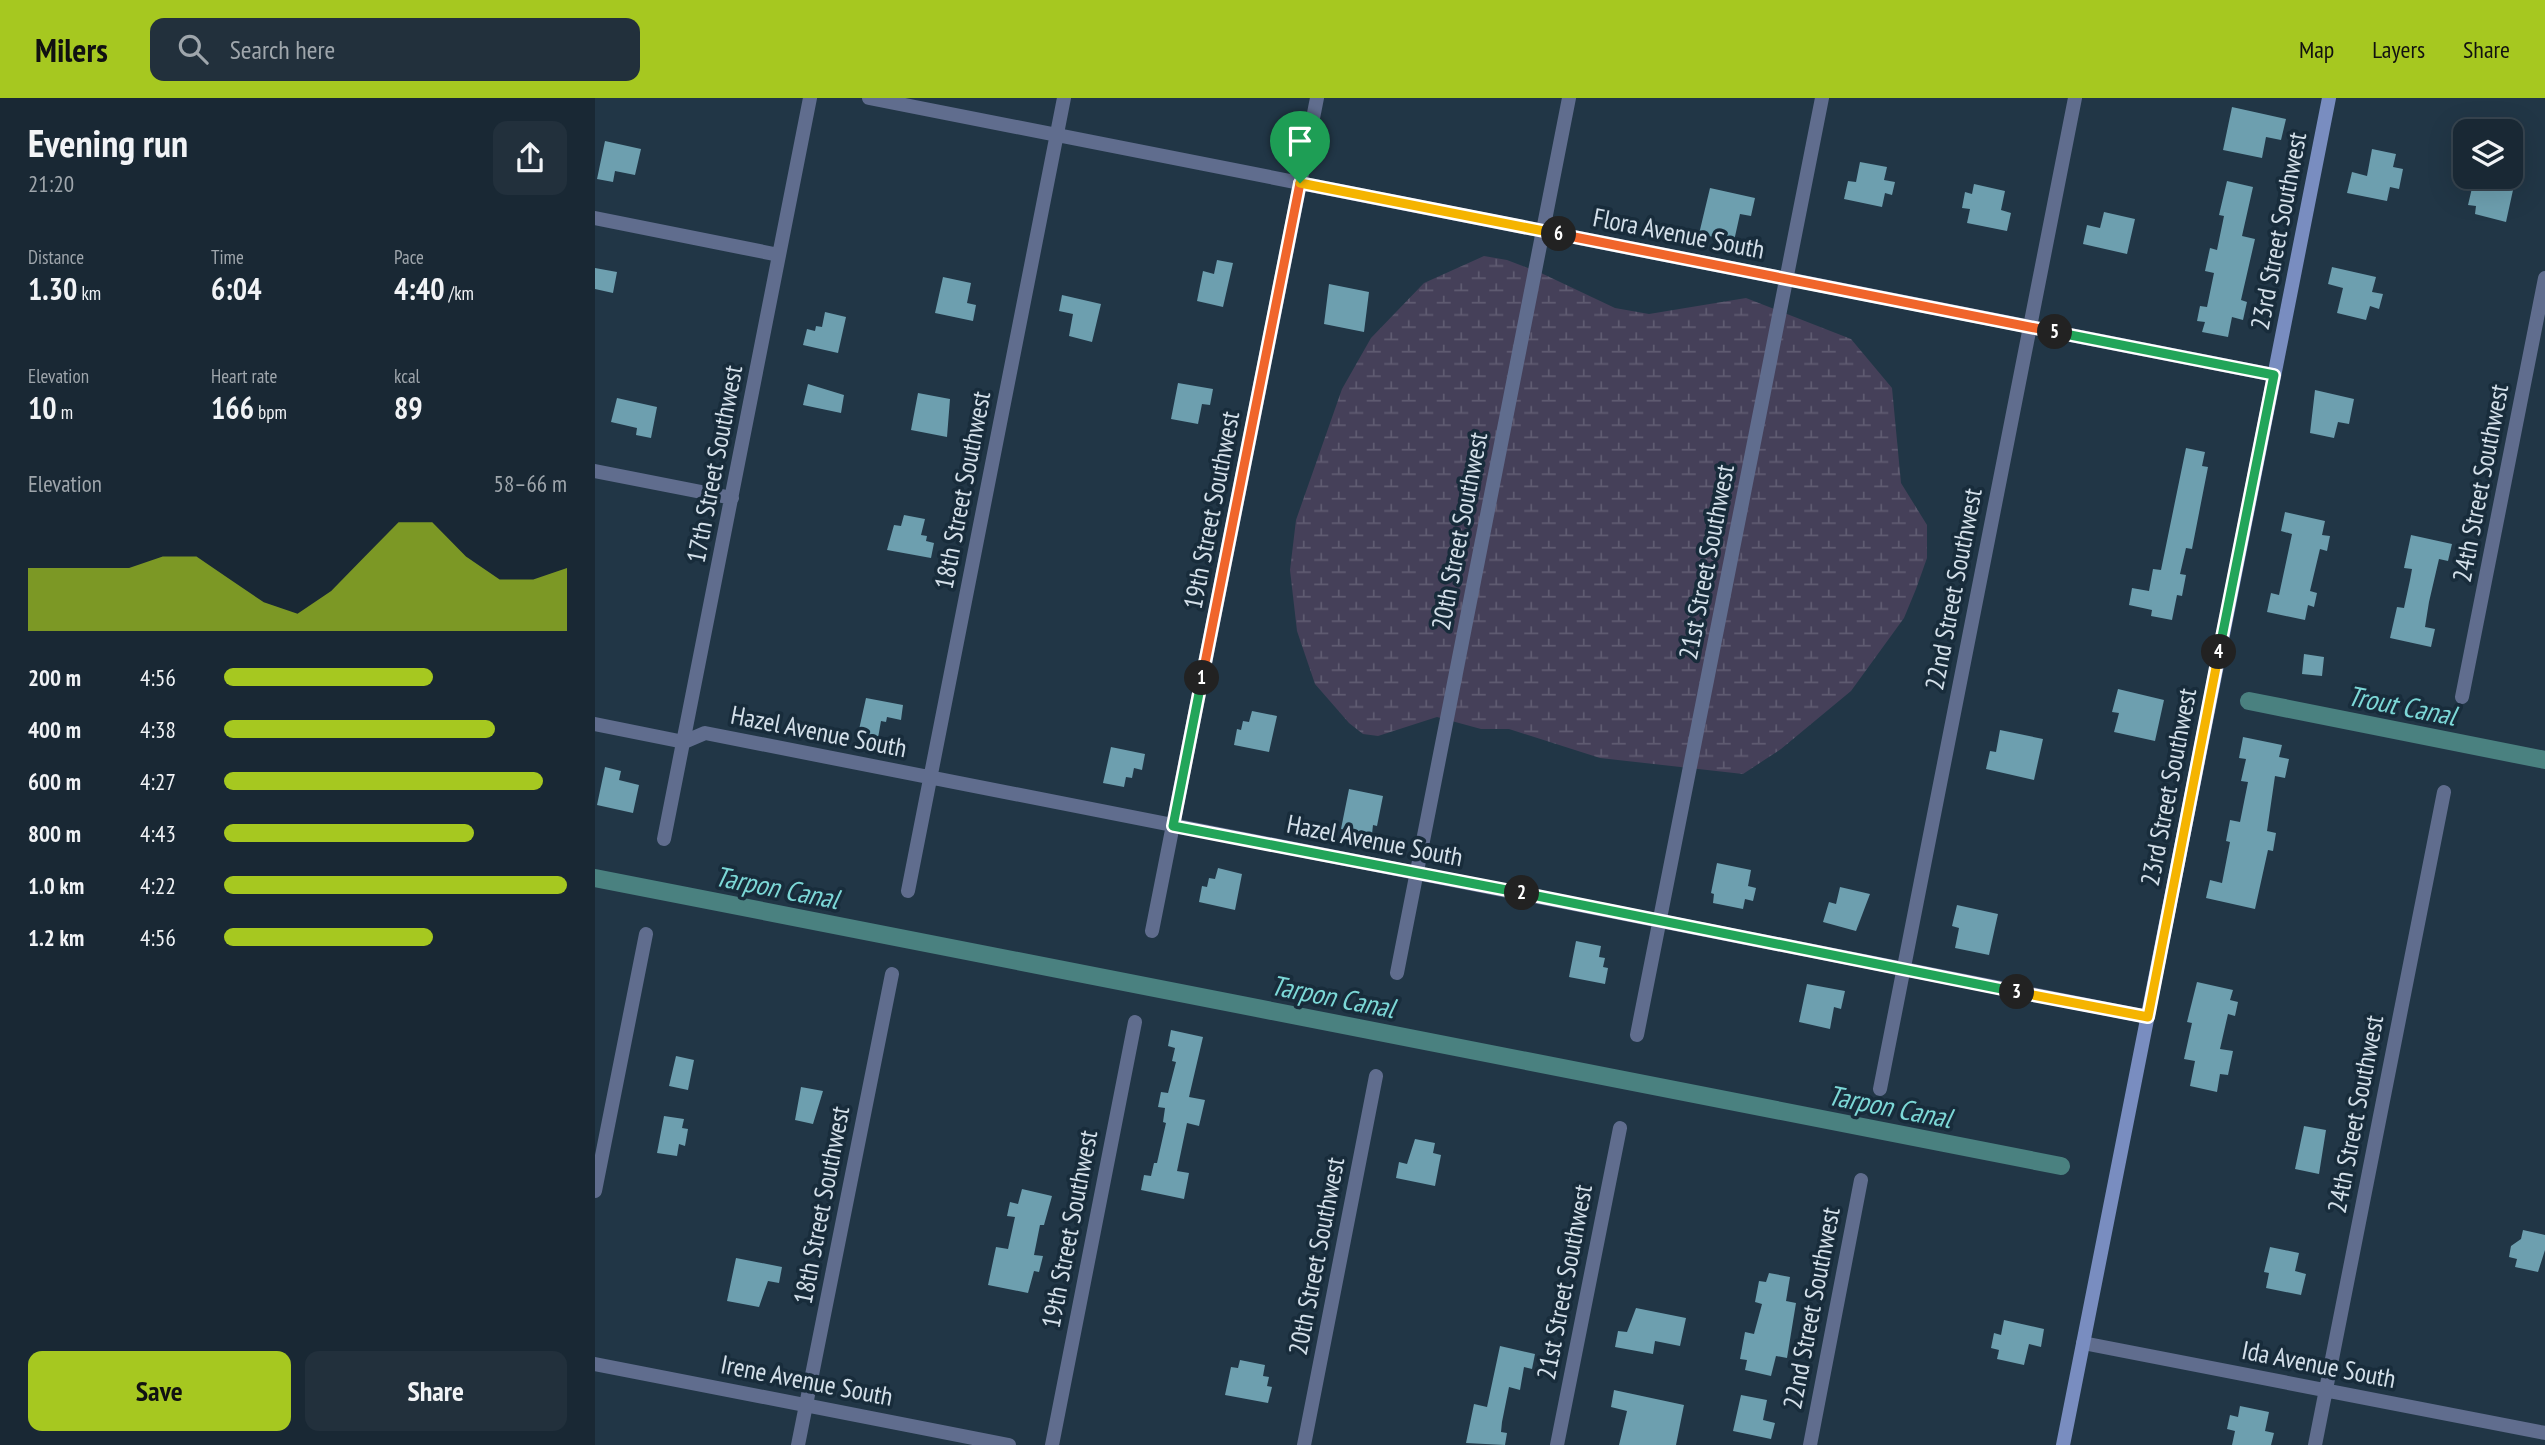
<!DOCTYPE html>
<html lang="en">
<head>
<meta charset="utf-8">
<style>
	:root { --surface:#192834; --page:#22303c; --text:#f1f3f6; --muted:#9fa6ac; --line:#37444f; --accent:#a6c820 }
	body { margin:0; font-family:"PT Sans Narrow",sans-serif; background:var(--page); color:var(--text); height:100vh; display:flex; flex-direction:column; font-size:26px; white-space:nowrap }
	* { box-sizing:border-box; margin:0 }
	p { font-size:23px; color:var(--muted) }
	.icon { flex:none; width:38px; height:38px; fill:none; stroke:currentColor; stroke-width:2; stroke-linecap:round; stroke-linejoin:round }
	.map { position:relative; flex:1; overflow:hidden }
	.drawer { display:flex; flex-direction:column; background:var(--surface); width:595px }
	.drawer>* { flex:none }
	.buttons { position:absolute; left:1858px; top:21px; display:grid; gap:14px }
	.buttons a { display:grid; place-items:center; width:70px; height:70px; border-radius:14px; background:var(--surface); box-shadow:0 7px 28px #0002,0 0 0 2px var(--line); font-size:35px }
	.pin { position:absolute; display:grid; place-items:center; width:60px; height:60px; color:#fff; margin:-72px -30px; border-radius:50% 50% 50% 0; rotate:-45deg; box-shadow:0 0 7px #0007 }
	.pin .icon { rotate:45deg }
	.km { position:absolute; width:35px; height:35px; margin:-18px; border-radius:50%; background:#222; color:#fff; font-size:19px; line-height:35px; text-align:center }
	.round { display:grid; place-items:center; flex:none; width:74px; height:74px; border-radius:14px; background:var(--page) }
	.overview { display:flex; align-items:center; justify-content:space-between; height:119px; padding:0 28px }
	h1 { font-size:38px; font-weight:800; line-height:52px }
	.stats { display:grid; grid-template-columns:repeat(3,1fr); gap:10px; height:119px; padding:7px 28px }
	.stats div { display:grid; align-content:center }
	.stats b { font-size:30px; font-weight:800 }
	.stats small { font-size:19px; font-weight:400 }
	.stats p { font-size:19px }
	.chart { height:196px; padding:14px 28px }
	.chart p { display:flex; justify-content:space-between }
	.chart svg { width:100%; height:126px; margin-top:7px; fill:var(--accent); opacity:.7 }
	.button { display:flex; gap:14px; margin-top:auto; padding:14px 28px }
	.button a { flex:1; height:80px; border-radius:14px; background:var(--accent); color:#111; font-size:28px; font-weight:800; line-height:80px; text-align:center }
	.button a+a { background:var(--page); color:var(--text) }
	ul { padding:0 28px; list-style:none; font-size:23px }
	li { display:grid; grid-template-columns:112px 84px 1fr; align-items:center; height:52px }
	li i { height:18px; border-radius:9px; background:var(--accent) }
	header { display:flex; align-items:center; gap:42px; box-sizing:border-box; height:98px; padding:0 35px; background:var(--accent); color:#111 }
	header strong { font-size:33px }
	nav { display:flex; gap:38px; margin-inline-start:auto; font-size:24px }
	.search { width:490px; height:63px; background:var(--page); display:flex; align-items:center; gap:18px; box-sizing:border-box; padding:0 24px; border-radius:14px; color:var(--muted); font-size:26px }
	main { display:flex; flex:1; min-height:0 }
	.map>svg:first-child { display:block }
	.wetland { fill:url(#wetland-marsh) }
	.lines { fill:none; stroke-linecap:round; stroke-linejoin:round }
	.canal { stroke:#4a8180; stroke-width:18 }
	.building { fill:#6d9faf }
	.street { stroke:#606d8e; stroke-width:14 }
	.secondary { stroke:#798dc0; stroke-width:14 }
	.split-1-casing { stroke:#fff; stroke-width:14 }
	.split-2-casing { stroke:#fff; stroke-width:14 }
	.split-3-casing { stroke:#fff; stroke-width:14 }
	.split-4-casing { stroke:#fff; stroke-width:14 }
	.split-5-casing { stroke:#fff; stroke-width:14 }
	.split-6-casing { stroke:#fff; stroke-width:14 }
	.split-7-casing { stroke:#fff; stroke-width:14 }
	.split-1 { stroke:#f0652b; stroke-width:9 }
	.split-2 { stroke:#22a559; stroke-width:9 }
	.split-3 { stroke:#22a559; stroke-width:9 }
	.split-4 { stroke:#f5b400; stroke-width:9 }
	.split-5 { stroke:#22a559; stroke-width:9 }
	.split-6 { stroke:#f0652b; stroke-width:9 }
	.split-7 { stroke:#f5b400; stroke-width:9 }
	.labels { text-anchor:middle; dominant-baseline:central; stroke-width:7; stroke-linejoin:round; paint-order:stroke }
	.street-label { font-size:26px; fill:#d4e0ea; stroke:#182c3b }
	.water-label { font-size:28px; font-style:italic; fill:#7cd8d7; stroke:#182c3b }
</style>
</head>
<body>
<header>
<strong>Milers</strong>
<div class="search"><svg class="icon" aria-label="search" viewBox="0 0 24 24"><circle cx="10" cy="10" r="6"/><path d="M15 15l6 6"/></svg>Search here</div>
<nav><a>Map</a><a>Layers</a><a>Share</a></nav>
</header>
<main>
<section class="drawer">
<div class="overview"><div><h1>Evening run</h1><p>21:20</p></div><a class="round"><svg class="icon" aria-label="share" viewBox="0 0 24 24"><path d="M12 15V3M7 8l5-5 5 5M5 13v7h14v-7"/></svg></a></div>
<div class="stats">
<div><p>Distance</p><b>1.30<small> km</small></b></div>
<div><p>Time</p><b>6:04</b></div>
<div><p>Pace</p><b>4:40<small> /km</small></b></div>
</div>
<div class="stats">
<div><p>Elevation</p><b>10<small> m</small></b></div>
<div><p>Heart rate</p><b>166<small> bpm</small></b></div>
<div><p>kcal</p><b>89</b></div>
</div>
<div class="chart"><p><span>Elevation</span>58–66 m</p>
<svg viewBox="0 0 160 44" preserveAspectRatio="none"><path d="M0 44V22L10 22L20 22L30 22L40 18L50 18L60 26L70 34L80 38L90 30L100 18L110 6L120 6L130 18L140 26L150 26L160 22V44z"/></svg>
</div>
<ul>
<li><b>200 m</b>4:56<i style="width:61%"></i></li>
<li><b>400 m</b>4:38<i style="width:79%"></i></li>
<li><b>600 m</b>4:27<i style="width:93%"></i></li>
<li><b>800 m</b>4:43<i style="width:73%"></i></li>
<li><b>1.0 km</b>4:22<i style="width:100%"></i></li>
<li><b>1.2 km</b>4:56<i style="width:61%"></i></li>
</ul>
<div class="button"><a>Save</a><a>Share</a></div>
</section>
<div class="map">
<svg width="1950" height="1347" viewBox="0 0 1950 1347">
	<defs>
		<pattern id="wetland-marsh" width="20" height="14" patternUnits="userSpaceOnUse" patternTransform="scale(1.75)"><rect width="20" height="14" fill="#454059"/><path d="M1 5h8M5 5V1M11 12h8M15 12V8" fill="none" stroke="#5f5b71"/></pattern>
	</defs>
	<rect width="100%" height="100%" fill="#213646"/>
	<path class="wetland" d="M 889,158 L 912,162 L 946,175 L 1020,210 L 1054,216 L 1151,200 L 1256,241 L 1297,290 L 1306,385 L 1332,427 L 1332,460 L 1321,491 L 1309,520 L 1256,593 L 1186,651 L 1148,676 L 1005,660 L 914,631 L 886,631 L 842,619 L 783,638 L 768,636 L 754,625 L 720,586 L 702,533 L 695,472 L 701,422 L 747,291 L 776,240 L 829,185 Z"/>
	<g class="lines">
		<path class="canal" d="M 1654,603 L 1950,662
			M 0,780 L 1466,1068"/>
	</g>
	<path class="building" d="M 1637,9 L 1691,21 L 1686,42 L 1671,39 L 1667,60 L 1628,52 Z
		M 10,43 L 46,51 L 40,77 L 20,73 L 18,84 L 2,81 Z
		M 1777,51 L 1801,56 L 1798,69 L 1808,71 L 1804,91 L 1795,89 L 1792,103 L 1752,95 L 1757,74 L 1772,78 Z
		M 1265,64 L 1292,69 L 1289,82 L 1300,84 L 1297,97 L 1290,95 L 1287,109 L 1249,101 L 1253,83 L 1261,84 Z
		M 1888,79 L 1920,83 L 1911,124 L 1880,116 L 1881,108 L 1873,107 L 1877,90 L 1885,92 Z
		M 1632,83 L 1658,89 L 1647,138 L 1660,141 L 1646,202 L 1652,204 L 1648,222 L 1637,219 L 1633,239 L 1607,234 L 1610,224 L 1602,223 L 1605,208 L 1612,209 L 1619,175 L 1610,173 L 1615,150 L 1622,152 L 1629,118 L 1624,117 Z
		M 1379,86 L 1410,93 L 1406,112 L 1416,115 L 1412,133 L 1372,125 L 1375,111 L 1367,110 L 1370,94 L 1377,96 Z
		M 1115,90 L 1160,100 L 1156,118 L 1145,116 L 1139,143 L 1104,136 Z
		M 1509,114 L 1540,121 L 1532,156 L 1488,146 L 1492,127 L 1505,130 Z
		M 622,162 L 638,165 L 628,209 L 602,203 L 608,173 L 619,176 Z
		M 1737,169 L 1781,179 L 1777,194 L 1788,196 L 1784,211 L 1775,208 L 1771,222 L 1742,215 L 1748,190 L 1733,186 Z
		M 0,170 L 22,174 L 18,195 L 0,191 Z
		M 348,179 L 376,185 L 372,205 L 381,207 L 378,223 L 340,215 Z
		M 734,186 L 774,194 L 769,234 L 729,226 Z
		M 467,197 L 506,206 L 497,244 L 474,238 L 478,216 L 464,213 Z
		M 230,214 L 251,219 L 243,255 L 208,247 L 212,231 L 220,233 L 221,228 L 227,229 Z
		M 583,285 L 618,291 L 615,307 L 607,306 L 603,326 L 576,321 Z
		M 213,286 L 249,297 L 246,315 L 208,307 Z
		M 1720,292 L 1759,301 L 1754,326 L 1743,324 L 1739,340 L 1715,335 Z
		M 323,295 L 355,301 L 352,339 L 316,332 Z
		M 22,300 L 62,309 L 56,340 L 41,337 L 42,330 L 16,324 Z
		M 1591,350 L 1610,354 L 1607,368 L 1613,369 L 1597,451 L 1591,450 L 1585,476 L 1591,477 L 1587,498 L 1582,497 L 1577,522 L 1556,518 L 1557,512 L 1534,507 L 1537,490 L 1554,493 L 1558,471 L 1566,472 Z
		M 1690,414 L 1730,423 L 1727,437 L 1735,438 L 1732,453 L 1725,451 L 1715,493 L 1722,495 L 1719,509 L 1713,507 L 1710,522 L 1672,514 L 1676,495 L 1684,497 L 1693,455 L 1697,436 L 1686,433 Z
		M 309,417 L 330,421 L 326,437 L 332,438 L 331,443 L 339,445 L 336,460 L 292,452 L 299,427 L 306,428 Z
		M 1816,437 L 1857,446 L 1853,463 L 1844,461 L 1834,504 L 1830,529 L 1840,531 L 1836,549 L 1795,540 L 1802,509 L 1809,510 L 1815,482 L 1817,471 L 1809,470 Z
		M 1709,556 L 1729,559 L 1727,578 L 1707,576 Z
		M 1523,591 L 1569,602 L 1560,643 L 1519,634 L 1524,615 L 1517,614 Z
		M 271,600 L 308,607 L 306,622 L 292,619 L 291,624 L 286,623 L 283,640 L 263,636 Z
		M 657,613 L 682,618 L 674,654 L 639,647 L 642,631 L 646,632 L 648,623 L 654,624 Z
		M 1405,632 L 1448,641 L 1439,682 L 1391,671 L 1395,653 L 1401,654 Z
		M 1648,639 L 1687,647 L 1684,659 L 1694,661 L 1690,680 L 1680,678 L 1672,733 L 1681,735 L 1678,753 L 1673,752 L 1660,811 L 1611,800 L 1615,782 L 1627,785 L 1635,744 L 1631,743 L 1635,722 L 1645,724 L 1653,684 L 1646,683 L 1651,661 L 1644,660 Z
		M 516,649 L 550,656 L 547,672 L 539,670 L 537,680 L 531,679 L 529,689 L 508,685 Z
		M 10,669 L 26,673 L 24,682 L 44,687 L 38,715 L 2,707 Z
		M 754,691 L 788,698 L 782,728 L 778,727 L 777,736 L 746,731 Z
		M 1122,765 L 1156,772 L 1153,788 L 1161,790 L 1158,803 L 1150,801 L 1148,811 L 1118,805 L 1119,796 L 1116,795 Z
		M 623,770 L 647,776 L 640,812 L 604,804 L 607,788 L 612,789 L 614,780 L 620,781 Z
		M 1245,789 L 1275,796 L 1261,833 L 1228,824 L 1234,804 L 1241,806 Z
		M 1362,807 L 1403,816 L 1394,857 L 1360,850 L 1364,830 L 1357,828 Z
		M 981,843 L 1006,848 L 1004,859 L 1010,860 L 1008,869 L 1013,870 L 1010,886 L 974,879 Z
		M 1602,884 L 1638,892 L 1635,902 L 1643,904 L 1640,918 L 1633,916 L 1625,951 L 1638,953 L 1633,977 L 1625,976 L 1622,994 L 1595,988 L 1600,963 L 1589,961 L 1597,925 L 1592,924 Z
		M 1212,886 L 1250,893 L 1246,911 L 1239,909 L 1235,931 L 1204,924 Z
		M 576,932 L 608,939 L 594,999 L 610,1002 L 604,1028 L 592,1025 L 582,1073 L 594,1075 L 589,1101 L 546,1092 L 549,1077 L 556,1078 L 559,1065 L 562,1065 L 571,1025 L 568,1024 L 570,1010 L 563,1009 L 566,994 L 573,995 L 581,964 L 577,963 L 580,950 L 573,948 Z
		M 81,958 L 99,962 L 93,992 L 74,988 Z
		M 206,989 L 228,993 L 218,1026 L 200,1022 Z
		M 69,1018 L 89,1021 L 87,1030 L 93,1031 L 90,1048 L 84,1046 L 82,1058 L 62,1055 Z
		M 1709,1028 L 1731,1032 L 1724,1076 L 1700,1071 Z
		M 820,1041 L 840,1045 L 838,1055 L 846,1057 L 840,1088 L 801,1080 L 804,1064 L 812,1066 Z
		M 427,1091 L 457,1098 L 449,1127 L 445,1127 L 439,1157 L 448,1158 L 444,1174 L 439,1173 L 433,1195 L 393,1187 L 401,1149 L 413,1151 L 420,1119 L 412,1118 L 415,1104 L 423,1106 Z
		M 1928,1132 L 1950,1137 L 1950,1152 L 1943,1174 L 1920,1169 L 1922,1161 L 1914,1159 L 1916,1148 L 1926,1141 Z
		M 1675,1149 L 1704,1155 L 1700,1173 L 1711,1176 L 1706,1197 L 1671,1190 L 1674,1175 L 1669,1174 Z
		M 141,1160 L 187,1169 L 184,1185 L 173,1183 L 164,1209 L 132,1203 Z
		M 1174,1175 L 1195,1179 L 1191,1203 L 1201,1205 L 1192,1260 L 1181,1258 L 1176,1278 L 1150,1272 L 1152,1262 L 1145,1261 L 1150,1234 L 1159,1236 L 1167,1206 L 1160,1204 L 1164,1183 L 1171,1184 Z
		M 1041,1210 L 1091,1220 L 1085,1248 L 1060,1243 L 1058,1256 L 1020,1249 L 1023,1233 L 1032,1234 Z
		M 1409,1222 L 1449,1231 L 1446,1249 L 1434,1246 L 1429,1267 L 1402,1261 L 1404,1252 L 1396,1250 L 1399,1235 L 1406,1237 Z
		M 905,1248 L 940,1256 L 937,1271 L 929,1269 L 925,1292 L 914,1289 L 907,1324 L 906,1334 L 912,1335 L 910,1347 L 871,1345 L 879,1306 L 892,1309 Z
		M 645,1262 L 670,1267 L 668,1278 L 674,1279 L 672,1288 L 677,1289 L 673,1305 L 630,1297 L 636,1269 L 643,1270 Z
		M 1019,1292 L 1089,1307 L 1081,1347 L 1024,1347 L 1032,1313 L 1016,1309 Z
		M 1146,1297 L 1172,1302 L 1168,1322 L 1180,1325 L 1176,1341 L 1138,1333 Z
		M 1645,1308 L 1674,1314 L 1670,1333 L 1679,1335 L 1676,1347 L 1637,1347 L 1640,1333 L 1632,1331 L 1635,1317 L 1643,1319 Z"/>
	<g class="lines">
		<path class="street" d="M 274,0 L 1679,277
			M 0,120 L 184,157
			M 0,373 L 137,400
			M 1867,599 L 1950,180
			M 0,626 L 89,644 L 110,635 L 1553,919
			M 69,741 L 215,0
			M 313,793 L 469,0
			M 557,833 L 722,0
			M 802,875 L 974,0
			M 1042,937 L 1227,0
			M 1285,991 L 1480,0
			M 0,1093 L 51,836
			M 1488,1245 L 1950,1335
			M 0,1266 L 414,1347
			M 203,1347 L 297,876
			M 457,1347 L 540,924
			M 709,1347 L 781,978
			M 962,1347 L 1025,1030
			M 1215,1347 L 1266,1082
			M 1720,1347 L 1849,694"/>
		<path class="secondary" d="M 1468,1347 L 1734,0"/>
	</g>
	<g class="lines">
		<g class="split-1-casing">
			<path id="split-1" d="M 607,580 L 705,85"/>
		</g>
		<g class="split-2-casing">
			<path id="split-2" d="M 607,580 L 578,728 L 927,795"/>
		</g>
		<g class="split-3-casing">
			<path id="split-3" d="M 927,795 L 1422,894"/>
		</g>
		<g class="split-4-casing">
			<path id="split-4" d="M 1422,894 L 1553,919 L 1624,554"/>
		</g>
		<g class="split-5-casing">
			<path id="split-5" d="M 1460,234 L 1679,277 L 1624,554"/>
		</g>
		<g class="split-6-casing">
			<path id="split-6" d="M 964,136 L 1460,234"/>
		</g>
		<g class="split-7-casing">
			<path id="split-7" d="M 705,85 L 964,136"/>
		</g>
		<use href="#split-1" class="split-1"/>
		<use href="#split-2" class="split-2"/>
		<use href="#split-3" class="split-3"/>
		<use href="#split-4" class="split-4"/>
		<use href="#split-5" class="split-5"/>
		<use href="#split-6" class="split-6"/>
		<use href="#split-7" class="split-7"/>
	</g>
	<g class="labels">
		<g class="street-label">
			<text transform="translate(1683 133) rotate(-79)">23rd Street Southwest</text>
			<text transform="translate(1084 135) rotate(11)">Flora Avenue South</text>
			<text transform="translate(119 366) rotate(-79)">17th Street Southwest</text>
			<text transform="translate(1885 385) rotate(-79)">24th Street Southwest</text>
			<text transform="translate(367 392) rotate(-79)">18th Street Southwest</text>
			<text transform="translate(616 412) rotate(-79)">19th Street Southwest</text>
			<text transform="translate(864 433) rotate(-79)">20th Street Southwest</text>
			<text transform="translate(1111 464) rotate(-79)">21st Street Southwest</text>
			<text transform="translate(1358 491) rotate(-79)">22nd Street Southwest</text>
			<text transform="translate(224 633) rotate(11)">Hazel Avenue South</text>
			<text transform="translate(1573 689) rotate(-79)">23rd Street Southwest</text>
			<text transform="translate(780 742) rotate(11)">Hazel Avenue South</text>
			<text transform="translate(1760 1016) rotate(-79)">24th Street Southwest</text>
			<text transform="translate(226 1107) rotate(-79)">18th Street Southwest</text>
			<text transform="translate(474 1131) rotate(-79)">19th Street Southwest</text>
			<text transform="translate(721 1158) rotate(-79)">20th Street Southwest</text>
			<text transform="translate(969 1184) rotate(-79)">21st Street Southwest</text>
			<text transform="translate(1216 1210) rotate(-79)">22nd Street Southwest</text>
			<text transform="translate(1724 1266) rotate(11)">Ida Avenue South</text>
			<text transform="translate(212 1282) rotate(11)">Irene Avenue South</text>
		</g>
		<g class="water-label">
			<text transform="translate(1807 607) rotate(11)">Trout Canal</text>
			<text transform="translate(182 789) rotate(11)">Tarpon Canal</text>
			<text transform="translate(738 898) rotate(11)">Tarpon Canal</text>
			<text transform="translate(1295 1008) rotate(11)">Tarpon Canal</text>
		</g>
	</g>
</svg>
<div class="buttons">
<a><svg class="icon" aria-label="layers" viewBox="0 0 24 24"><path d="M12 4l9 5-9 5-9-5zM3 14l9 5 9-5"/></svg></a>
</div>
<div class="pin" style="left:705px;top:85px;background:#1e9e55"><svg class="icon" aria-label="arrive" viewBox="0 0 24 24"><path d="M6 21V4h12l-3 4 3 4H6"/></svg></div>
<b class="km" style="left:607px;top:580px">1</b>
<b class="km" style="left:927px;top:795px">2</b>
<b class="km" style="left:1422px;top:894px">3</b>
<b class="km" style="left:1624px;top:554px">4</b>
<b class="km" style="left:1460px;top:234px">5</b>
<b class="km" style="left:964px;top:136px">6</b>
</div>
</main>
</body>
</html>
